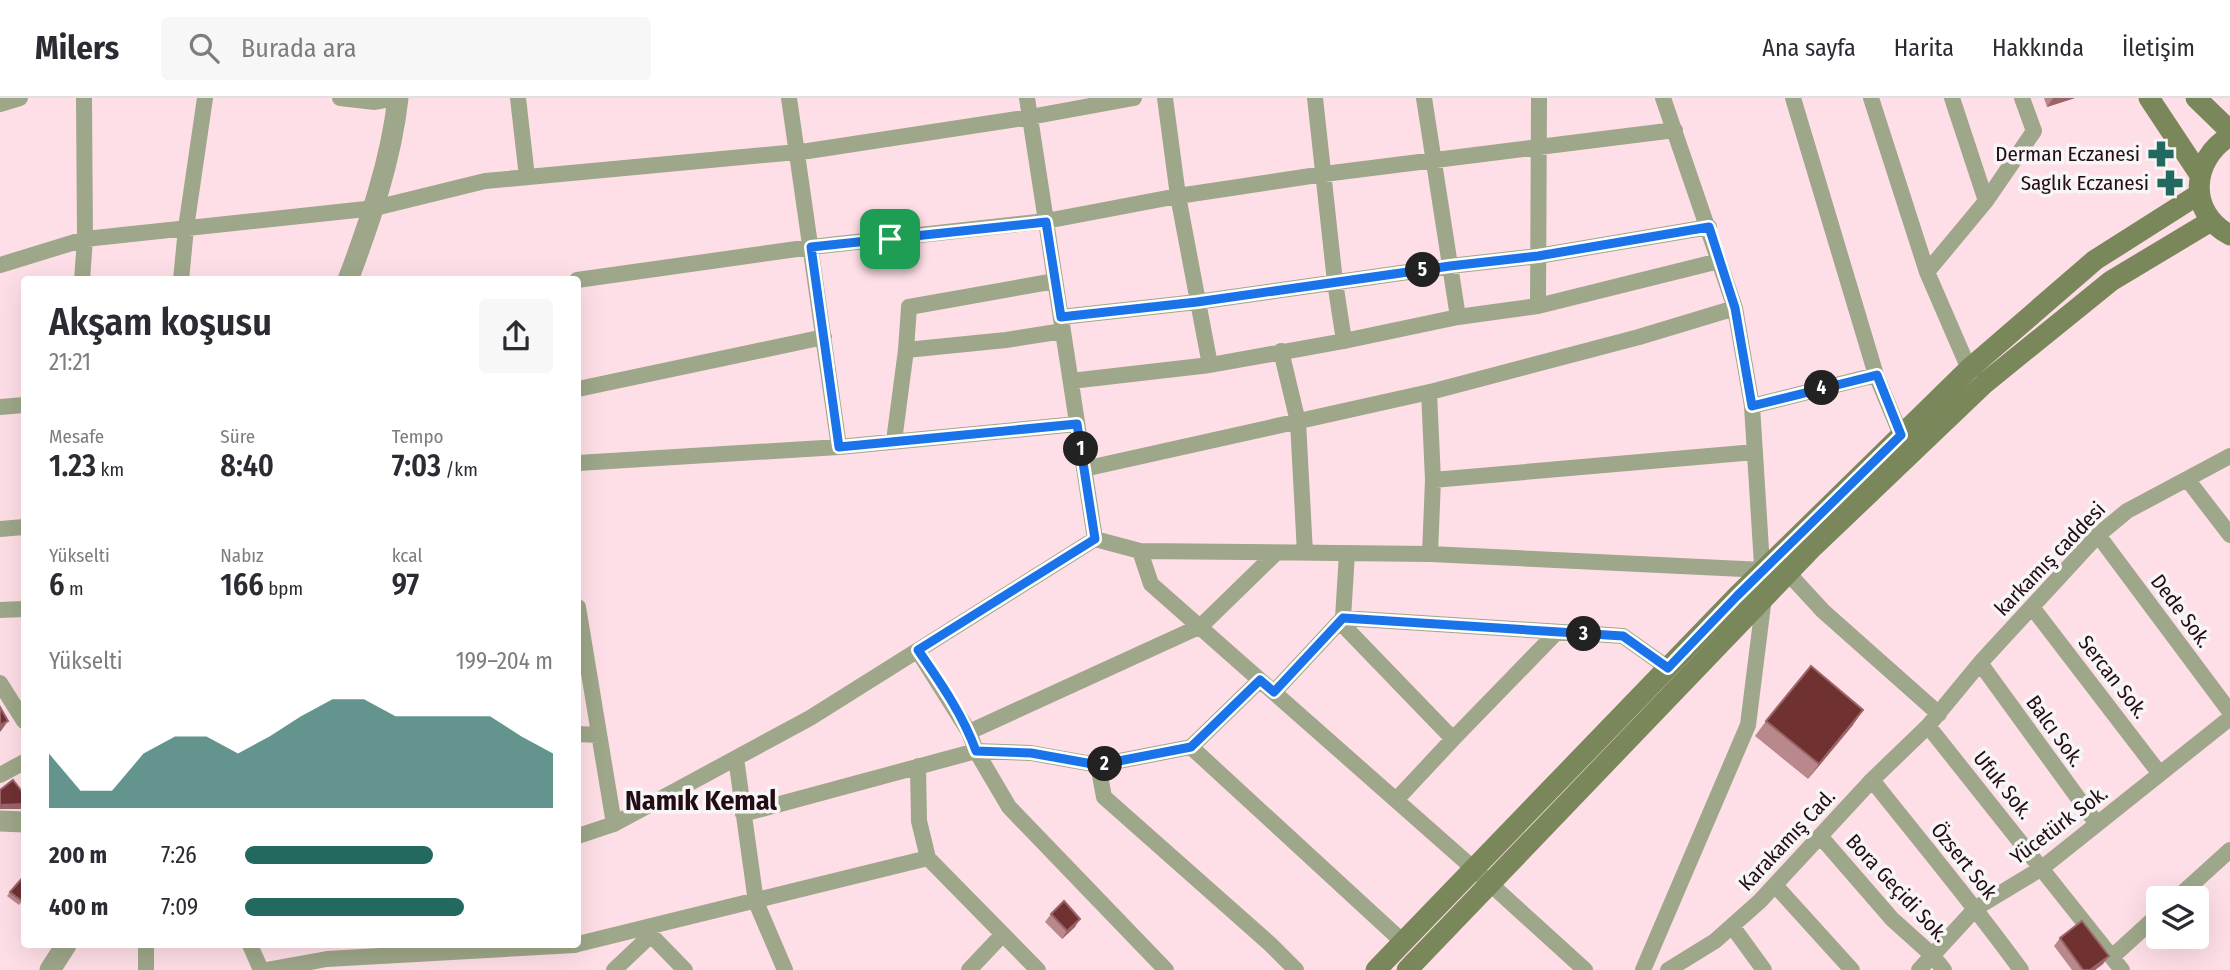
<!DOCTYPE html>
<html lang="tr">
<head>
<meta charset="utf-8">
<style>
	:root { --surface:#fff; --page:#f7f7f7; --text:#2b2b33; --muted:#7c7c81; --line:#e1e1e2; --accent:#22695f }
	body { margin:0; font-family:"Fira Sans Condensed",sans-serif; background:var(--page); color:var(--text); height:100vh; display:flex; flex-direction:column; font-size:26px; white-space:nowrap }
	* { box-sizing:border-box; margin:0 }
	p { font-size:23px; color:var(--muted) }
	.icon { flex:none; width:38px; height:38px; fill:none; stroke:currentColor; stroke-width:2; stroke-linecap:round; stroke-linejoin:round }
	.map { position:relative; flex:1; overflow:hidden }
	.sheet { position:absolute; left:21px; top:178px; width:560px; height:672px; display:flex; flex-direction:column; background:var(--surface); border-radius:7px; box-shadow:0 7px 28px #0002 }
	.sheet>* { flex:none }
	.fabs { position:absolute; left:2146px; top:788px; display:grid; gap:14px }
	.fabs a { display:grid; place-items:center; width:63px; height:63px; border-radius:7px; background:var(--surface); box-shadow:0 7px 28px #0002; font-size:35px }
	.pin { position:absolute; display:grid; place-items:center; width:60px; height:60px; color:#fff; margin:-30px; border-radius:14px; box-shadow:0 4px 10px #0006 }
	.km { position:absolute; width:35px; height:35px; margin:-18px; border-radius:50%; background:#222; color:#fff; font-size:19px; line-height:35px; text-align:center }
	.round { display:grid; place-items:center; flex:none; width:74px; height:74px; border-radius:7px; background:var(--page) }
	.summary { display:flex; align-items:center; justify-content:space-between; height:119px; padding:0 28px }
	h1 { font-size:38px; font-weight:600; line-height:52px }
	.metrics { display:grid; grid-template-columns:repeat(3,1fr); gap:10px; height:119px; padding:7px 28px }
	.metrics div { display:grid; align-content:center }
	.metrics b { font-size:30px; font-weight:600 }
	.metrics small { font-size:19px; font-weight:400 }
	.metrics p { font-size:19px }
	.chart { height:196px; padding:14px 28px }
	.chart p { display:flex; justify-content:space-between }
	.chart svg { width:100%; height:126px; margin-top:7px; fill:var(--accent); opacity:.7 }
	ul { padding:0 28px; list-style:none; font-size:23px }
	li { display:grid; grid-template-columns:112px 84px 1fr; align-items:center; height:52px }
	li i { height:18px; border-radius:9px; background:var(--accent) }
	header { display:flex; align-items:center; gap:42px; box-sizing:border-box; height:98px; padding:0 35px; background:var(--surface); border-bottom:2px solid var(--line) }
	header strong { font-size:33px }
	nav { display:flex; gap:38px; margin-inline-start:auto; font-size:24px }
	.search { width:490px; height:63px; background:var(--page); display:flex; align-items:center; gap:18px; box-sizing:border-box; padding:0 24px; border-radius:7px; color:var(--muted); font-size:26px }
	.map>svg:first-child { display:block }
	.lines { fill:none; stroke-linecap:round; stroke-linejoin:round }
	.minor { stroke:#9ea789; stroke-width:16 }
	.tertiary { stroke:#9ea789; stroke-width:21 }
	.secondary { stroke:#7a875a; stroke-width:21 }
	.wall { fill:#b8888c }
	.shaded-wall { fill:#9b6568 }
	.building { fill:#703131; stroke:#9b6568; stroke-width:2 }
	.route-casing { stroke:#fff; stroke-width:14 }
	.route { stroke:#1a73e8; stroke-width:9 }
	.labels { text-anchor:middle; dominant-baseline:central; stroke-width:7; stroke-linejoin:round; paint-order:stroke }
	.poi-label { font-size:21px; fill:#250b14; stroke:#f6f6f6; text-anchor:end }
	.street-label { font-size:21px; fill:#250b14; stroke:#f6f6f6 }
	.district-label { font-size:28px; font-weight:bold; fill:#250b14; stroke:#f6f6f6 }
</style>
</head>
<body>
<header>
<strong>Milers</strong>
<div class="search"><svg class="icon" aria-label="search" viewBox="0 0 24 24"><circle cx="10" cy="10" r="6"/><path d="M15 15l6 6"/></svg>Burada ara</div>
<nav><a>Ana sayfa</a><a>Harita</a><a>Hakkında</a><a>İletişim</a></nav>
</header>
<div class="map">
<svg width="2230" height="872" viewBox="0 0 2230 872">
	<rect width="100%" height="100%" fill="#ffdfe7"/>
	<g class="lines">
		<path class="minor" d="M 340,0 L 375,4 L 397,0
			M 518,0 L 527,79
			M 789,0 L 839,349
			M 1027,0 L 1095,441
			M 1165,0 L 1178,98 L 1210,267
			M 1315,0 L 1335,184 L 1344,243
			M 1424,0 L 1458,219
			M 1793,0 L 1876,277 L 1901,337
			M 1871,0 L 1927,174 L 1969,271
			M 1952,0 L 1986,103
			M 0,6 L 20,0
			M 0,167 L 85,141 L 375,110 L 485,83 L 808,53 L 1030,19 L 1134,0
			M 1927,174 L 1986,103 L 2034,33 L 2022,0
			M 82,182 L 85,141 L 84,0
			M 181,182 L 186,130 L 205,0
			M 577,182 L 811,149 L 1046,123 L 1178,98 L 1324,76 L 1675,32
			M 1538,208 L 1539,0
			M 1061,219 L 1197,204 L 1450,168 L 1538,158 L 1709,129
			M 906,252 L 909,209 L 1055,183
			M 1281,253 L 1298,324 L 1305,455
			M 1071,283 L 1210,267 L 1344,243 L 1458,219 L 1538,208 L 1719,163
			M 578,291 L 824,239
			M 1429,294 L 1433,382 L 1430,456
			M 1752,308 L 1876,277
			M 0,309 L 24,307
			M 894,343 L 906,252 L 1006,242 L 1063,233
			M 578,365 L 839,349 L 1077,326
			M 1084,371 L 1434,293 L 1639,239 L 1735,210
			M 2187,381 L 2230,437
			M 1433,382 L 1755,354
			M 0,431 L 24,429
			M 2098,437 L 2230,614
			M 1140,453 L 1151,486 L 1474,771 L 1585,872
			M 1788,475 L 1823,513 L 1939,616
			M 578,509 L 614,726
			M 2032,509 L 2160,676
			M 0,512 L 24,511
			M 1343,520 L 1623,538 L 1668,570
			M 1340,524 L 1453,641 L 1557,534
			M 918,553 L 969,634 L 976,653 L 1009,709 L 1166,872
			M 1980,565 L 2097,726
			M 0,585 L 24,623
			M 1274,594 L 1343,520 L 1347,455
			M 1928,628 L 2122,872
			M 969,634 L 1201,528 L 1276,455
			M 578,636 L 599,637
			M 1191,649 L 1403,844
			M 736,660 L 756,804 L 785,872
			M 1098,667 L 1104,699 L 1270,846 L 1296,872
			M 918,668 L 919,723 L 928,760 L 1038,872
			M 0,677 L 24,664
			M 1872,682 C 1922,745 1974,807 2021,872
			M 1396,702 L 1453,641
			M 743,716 L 976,653 L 1031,655 L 1098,667 L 1191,649 L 1260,582
			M 578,738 L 614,726 L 810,620 L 1095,441 L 1140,453 L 1430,456 L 1764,472
			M 1820,738 L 1892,821 L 1932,857 L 1944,872
			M 1775,787 L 1852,872
			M 2177,800 L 2230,752
			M 1732,828 L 1764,872
			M 645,831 L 685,872
			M 578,846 L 928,760
			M 146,847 L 146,872
			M 250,847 L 261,872
			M 2112,859 L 2158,817
			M 266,872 L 327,861 L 575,847
			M 614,872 L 651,837
			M 969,872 L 1003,836
			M 1643,872 L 1748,627 L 1764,499 L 1752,308 L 1735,210 L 1663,0
			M 1668,872 L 1715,843 L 1760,803 L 1872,682 L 1928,628 L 1980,565 L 2098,437 L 2127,413 L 2230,358
			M 1919,872 L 1976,810 L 2042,770 L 2230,620"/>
		<path class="tertiary" d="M 348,182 C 370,123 391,63 398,0
			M 0,723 L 24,724
			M 50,872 L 66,847"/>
		<path class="secondary" d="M 2149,0 L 2200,77
			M 2196,0 L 2230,33
			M 2230,38 C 2191,61 2187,115 2230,137
			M 1376,872 L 1737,498 L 1969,271 L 2095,162 L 2199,96
			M 1407,872 L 1811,451 L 1985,285 L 2111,183 L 2211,123"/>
	</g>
	<path class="wall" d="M 2044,0 L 2075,0 L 2047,9 Z
		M 1766,623 L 1853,627 L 1808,681 L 1755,638 Z
		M 10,794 L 24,801 L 19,807 L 7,798 Z
		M 1051,816 L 1075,829 L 1062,841 L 1045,824 Z
		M 2060,840 L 2103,866 L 2095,872 L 2072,872 L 2054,848 Z"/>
	<path class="shaded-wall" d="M 2053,0 L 2075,0 L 2047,9 Z
		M 1863,612 L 1853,627 L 1808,681 L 1819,666 Z
		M 8,623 L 1,633 L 0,634 L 0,627 Z
		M 24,706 L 24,708 L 21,711 L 0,711 L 0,707 Z
		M 1080,821 L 1075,829 L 1062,841 L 1067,833 Z
		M 2109,858 L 2103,866 L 2095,872 L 2090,872 Z"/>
	<path class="building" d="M 1811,568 L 1863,612 L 1819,666 L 1766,623 Z
		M 0,609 L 8,623 L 0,627 Z
		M 13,682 L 24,696 L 24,706 L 0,707 L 0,692 Z
		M 24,778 L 24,800 L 22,803 L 10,794 Z
		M 1064,803 L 1080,821 L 1067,833 L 1051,816 Z
		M 2082,823 L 2109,858 L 2090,872 L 2083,872 L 2060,840 Z"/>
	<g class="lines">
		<g class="route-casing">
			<path id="route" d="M 1046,124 L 1061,219 L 1197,204 L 1450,168 L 1538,158 L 1709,129 L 1735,210 L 1752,308 L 1877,277 L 1901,337 L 1737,498 L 1668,570 L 1623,538 L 1343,520 L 1274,594 L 1260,582 L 1191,649 L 1098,667 L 1031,655 L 976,653 C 963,617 940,584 918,552 L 1095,441 L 1077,326 L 839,349 L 811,149 Z"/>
		</g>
		<use href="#route" class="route"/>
	</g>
	<defs>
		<g id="pharmacy-bare" transform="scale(2.1)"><path d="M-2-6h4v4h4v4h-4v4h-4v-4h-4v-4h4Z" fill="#22695f" stroke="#f6f6f6" stroke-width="2.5" paint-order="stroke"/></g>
	</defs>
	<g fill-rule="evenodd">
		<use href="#pharmacy-bare" x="2161" y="56"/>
		<use href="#pharmacy-bare" x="2170" y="85"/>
	</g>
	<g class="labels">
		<g class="poi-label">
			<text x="2140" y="56">Derman Eczanesi</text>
			<text x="2149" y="85">Saglık Eczanesi</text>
		</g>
		<g class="street-label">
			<text transform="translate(2050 461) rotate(-46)">karkamış caddesi</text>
			<text transform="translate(2181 513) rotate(53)">Dede Sok.</text>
			<text transform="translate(2113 579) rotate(52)">Sercan Sok.</text>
			<text transform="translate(2055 633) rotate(54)">Balcı Sok.</text>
			<text transform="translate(2003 687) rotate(51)">Ufuk Sok.</text>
			<text transform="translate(2059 727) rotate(-37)">Yücetürk Sok.</text>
			<text transform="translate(1787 742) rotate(-47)">Karakamış Cad.</text>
			<text transform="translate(1964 763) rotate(51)">Özsert Sok</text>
			<text transform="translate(1897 790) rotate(47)">Bora Geçidi Sok.</text>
		</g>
		<g class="district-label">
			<text x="701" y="702">Namık Kemal</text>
		</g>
	</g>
</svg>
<div class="fabs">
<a><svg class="icon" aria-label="layers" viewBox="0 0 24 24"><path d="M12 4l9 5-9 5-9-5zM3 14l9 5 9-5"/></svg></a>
</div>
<div class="pin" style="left:890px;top:141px;background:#1e9e55"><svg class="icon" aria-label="arrive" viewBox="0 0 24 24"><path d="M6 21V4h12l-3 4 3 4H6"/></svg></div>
<b class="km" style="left:1081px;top:351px">1</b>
<b class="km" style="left:1105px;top:666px">2</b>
<b class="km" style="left:1584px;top:536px">3</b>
<b class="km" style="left:1822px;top:290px">4</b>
<b class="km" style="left:1423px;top:172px">5</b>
<section class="sheet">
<div class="summary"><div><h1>Akşam koşusu</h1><p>21:21</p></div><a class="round"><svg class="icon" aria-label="share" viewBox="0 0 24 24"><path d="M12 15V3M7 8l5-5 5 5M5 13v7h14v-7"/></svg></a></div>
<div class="metrics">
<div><p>Mesafe</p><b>1.23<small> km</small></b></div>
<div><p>Süre</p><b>8:40</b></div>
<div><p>Tempo</p><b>7:03<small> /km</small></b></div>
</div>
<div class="metrics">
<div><p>Yükselti</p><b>6<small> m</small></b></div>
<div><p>Nabız</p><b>166<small> bpm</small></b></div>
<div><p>kcal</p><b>97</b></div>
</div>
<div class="chart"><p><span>Yükselti</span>199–204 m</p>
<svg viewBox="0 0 160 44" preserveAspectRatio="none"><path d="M0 44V25L10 38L20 38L30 25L40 19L50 19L60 25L70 19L80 12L90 6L100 6L110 12L120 12L130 12L140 12L150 19L160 25V44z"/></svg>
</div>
<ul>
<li><b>200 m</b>7:26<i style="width:61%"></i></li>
<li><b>400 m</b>7:09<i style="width:71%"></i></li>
</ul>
</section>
</div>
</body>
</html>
